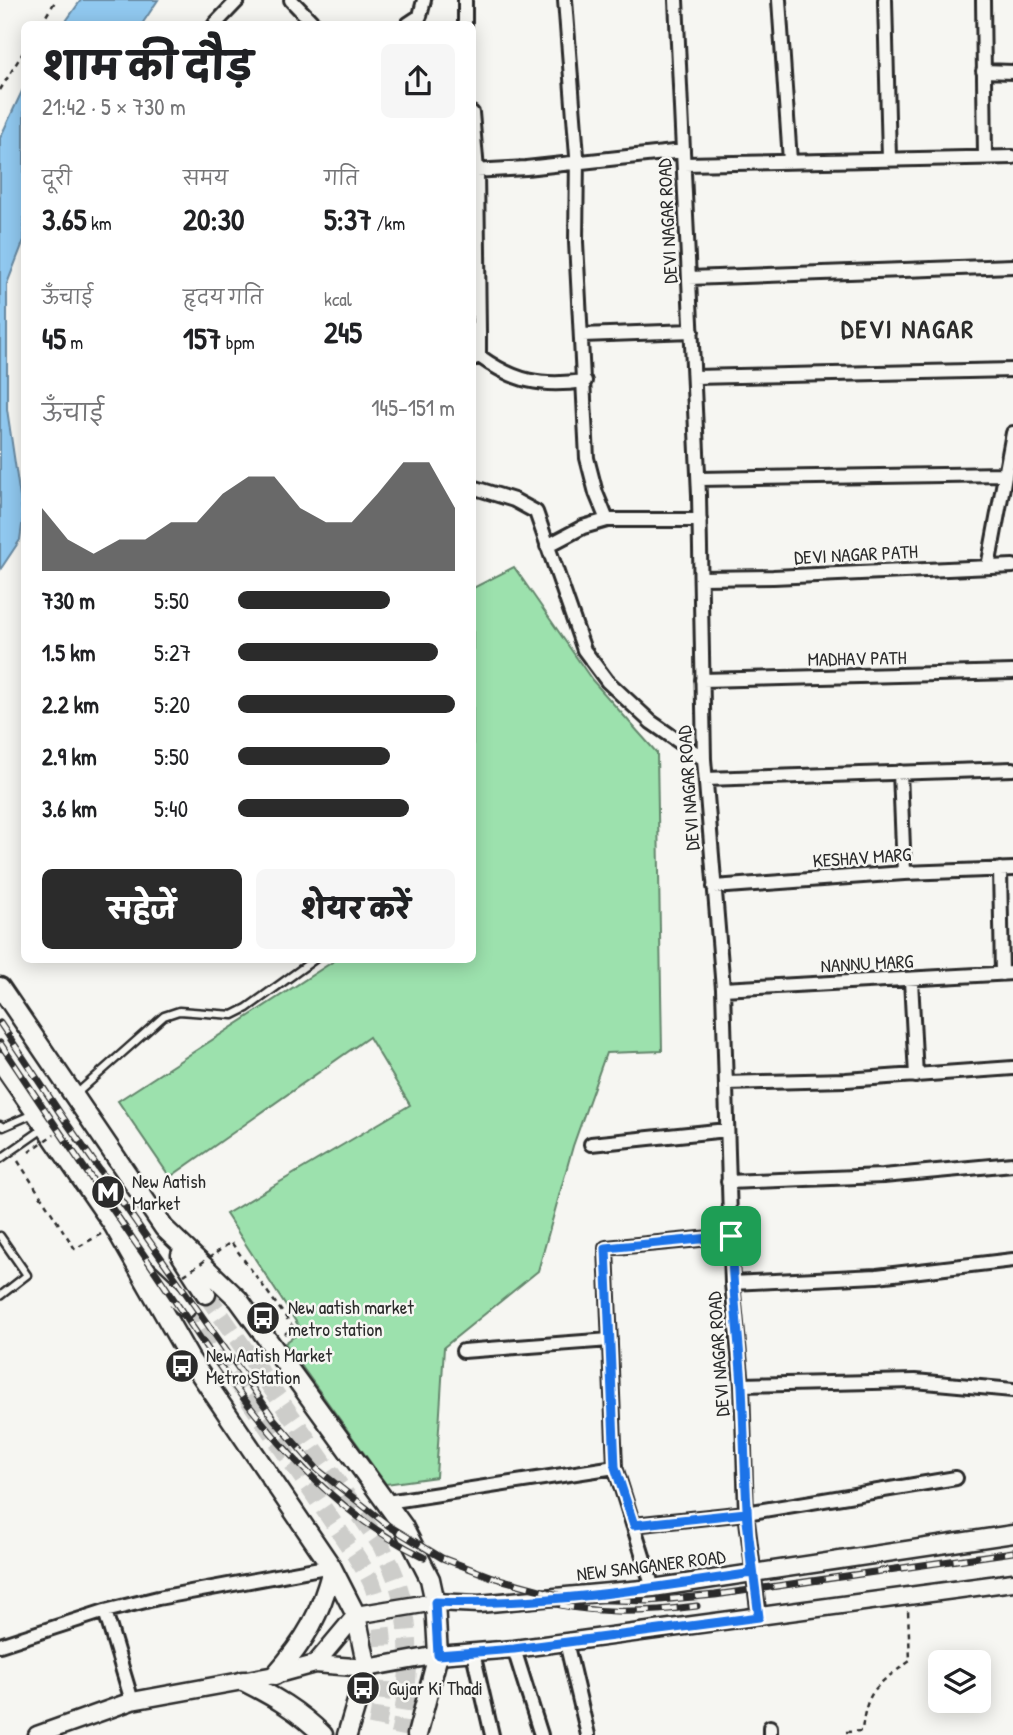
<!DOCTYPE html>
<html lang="hi">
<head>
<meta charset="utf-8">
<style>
	:root { --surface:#fff; --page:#f6f6f6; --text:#202124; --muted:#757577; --accent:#2b2b2b }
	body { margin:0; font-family:"Patrick Hand","Playpen Sans Deva",sans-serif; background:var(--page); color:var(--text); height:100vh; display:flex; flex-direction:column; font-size:26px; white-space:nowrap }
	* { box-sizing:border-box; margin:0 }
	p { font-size:23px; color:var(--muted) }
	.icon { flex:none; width:38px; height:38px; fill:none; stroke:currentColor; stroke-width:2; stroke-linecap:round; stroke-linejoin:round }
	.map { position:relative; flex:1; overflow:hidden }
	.panel { position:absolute; left:21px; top:21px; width:455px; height:942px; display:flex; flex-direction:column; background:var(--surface); border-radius:10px; box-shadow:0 4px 18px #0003 }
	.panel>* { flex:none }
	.controls { position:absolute; left:928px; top:1650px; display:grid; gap:14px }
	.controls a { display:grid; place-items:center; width:63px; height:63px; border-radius:10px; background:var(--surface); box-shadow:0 4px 18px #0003; font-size:35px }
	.pin { position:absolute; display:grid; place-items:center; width:60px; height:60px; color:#fff; margin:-30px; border-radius:14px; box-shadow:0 4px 10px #0006 }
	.round { display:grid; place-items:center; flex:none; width:74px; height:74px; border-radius:10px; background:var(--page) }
	.headline { display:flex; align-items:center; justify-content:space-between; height:119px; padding:0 21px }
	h1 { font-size:38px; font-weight:800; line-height:52px }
	.figures { display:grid; grid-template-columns:repeat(3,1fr); gap:10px; height:119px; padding:7px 21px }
	.figures div { display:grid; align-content:center }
	.figures b { font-size:30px; font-weight:800 }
	.figures small { font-size:19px; font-weight:400 }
	.figures p { font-size:19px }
	.chart { height:196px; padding:14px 21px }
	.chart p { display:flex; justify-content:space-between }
	.chart svg { width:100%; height:126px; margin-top:7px; fill:var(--accent); opacity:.7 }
	.action { display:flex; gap:14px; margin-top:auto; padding:14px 21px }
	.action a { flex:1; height:80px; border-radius:10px; background:var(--accent); color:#fff; font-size:28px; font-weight:800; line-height:80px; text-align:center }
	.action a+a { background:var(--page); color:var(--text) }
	ul { padding:0 21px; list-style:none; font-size:23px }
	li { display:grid; grid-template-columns:112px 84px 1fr; align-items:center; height:52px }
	li i { height:18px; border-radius:9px; background:var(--accent) }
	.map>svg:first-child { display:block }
	.green { fill:#9ce1ad; stroke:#64866c; stroke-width:2 }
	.water { fill:#90c8ef; stroke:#6889a1; stroke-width:2 }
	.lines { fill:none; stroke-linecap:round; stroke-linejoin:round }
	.primary-tunnel { stroke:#cdcdca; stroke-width:18; stroke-dasharray:18 9; stroke-linecap:butt }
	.lane-casing { stroke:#2b2b2b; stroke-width:11 }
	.street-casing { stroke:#2b2b2b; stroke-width:18 }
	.secondary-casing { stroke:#2b2b2b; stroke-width:21 }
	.primary-casing { stroke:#2b2b2b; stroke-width:23 }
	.path { stroke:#2b2b2b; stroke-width:2.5; stroke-dasharray:5 5; stroke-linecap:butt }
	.lane { stroke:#f6f6f2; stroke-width:6 }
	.street { stroke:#f6f6f2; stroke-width:12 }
	.secondary { stroke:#f6f6f2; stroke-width:16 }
	.primary { stroke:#f6f6f2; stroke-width:18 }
	.rail-casing { stroke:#2b2b2b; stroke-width:7 }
	.rail { stroke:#f6f6f2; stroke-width:4.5; stroke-dasharray:13; stroke-linecap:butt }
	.path-bridge { stroke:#2b2b2b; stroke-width:2.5; stroke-dasharray:5 5; stroke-linecap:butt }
	.route-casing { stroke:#fff; stroke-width:14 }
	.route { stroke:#1a73e8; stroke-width:9 }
	.labels { text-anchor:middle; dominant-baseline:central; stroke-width:5; stroke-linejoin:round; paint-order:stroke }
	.street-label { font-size:19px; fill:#2b2b2b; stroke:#f6f6f2 }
	.poi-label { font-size:19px; fill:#2b2b2b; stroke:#f6f6f2; text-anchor:start }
	.district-label { font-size:26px; font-weight:bold; letter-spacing:2px; fill:#2b2b2b; stroke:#f6f6f2 }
</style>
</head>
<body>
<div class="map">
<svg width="1013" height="1735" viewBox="0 0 1013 1735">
	<rect width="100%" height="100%" fill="#f6f6f2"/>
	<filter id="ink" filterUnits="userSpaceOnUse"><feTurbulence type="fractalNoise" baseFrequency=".0143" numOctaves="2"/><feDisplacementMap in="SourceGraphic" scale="14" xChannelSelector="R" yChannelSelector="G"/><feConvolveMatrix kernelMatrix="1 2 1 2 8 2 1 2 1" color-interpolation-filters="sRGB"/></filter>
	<g filter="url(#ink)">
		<path class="green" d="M 514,567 L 592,680 L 657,753 L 662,1051 L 606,1053 L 573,1146 L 538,1271 L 444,1347 L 436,1477 L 386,1484 L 285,1343 L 302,1331 L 226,1214 L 410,1105 L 369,1037 L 170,1177 L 118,1101 L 337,959 L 472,959 L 473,588 Z"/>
		<path class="water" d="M 81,0 L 158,0 L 142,24 L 64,24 Z
			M 24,87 L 24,240 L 7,284 L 7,409 L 23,518 L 20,540 L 0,570 L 0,138 Z"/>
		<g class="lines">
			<path class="primary-tunnel" d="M 206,1294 L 381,1545 C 387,1558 394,1571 398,1585 C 414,1632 409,1687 399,1735
				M 186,1308 L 356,1556 C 362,1566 371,1578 374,1589 C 387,1635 386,1689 375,1735"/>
			<g class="lane-casing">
				<path id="lane" d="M 75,1095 L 164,1016 L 179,1011 L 233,1015 L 247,1008 L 315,959
					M 0,1125 L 3,1127 L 33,1114
					M 0,1159 L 43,1129
					M 0,1236 L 27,1275 L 0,1296"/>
			</g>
			<g class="street-casing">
				<path id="street" d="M 291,0 L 314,24
					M 465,0 L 465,24
					M 565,0 L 577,156 L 576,242 L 587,458 L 596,493 L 607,520 L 700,520
					M 676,0 L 699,495 L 704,759 L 723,989 L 732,1283 L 742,1385 L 746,1513 L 759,1617
					M 779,0 L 790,161
					M 885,0 L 889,158
					M 983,0 L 985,156
					M 215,24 L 238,0
					M 408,24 L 420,16 L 424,0
					M 983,71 L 1013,72
					M 472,113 L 477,170 L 479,332 L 479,356 L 472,359
					M 684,164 L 1013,157
					M 472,171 L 526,168 L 683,151
					M 689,278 L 1013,266
					M 582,335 L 692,331
					M 479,356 C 515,382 541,387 585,381
					M 694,377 L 1013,370
					M 699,479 L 1005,474
					M 472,487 L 514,500 L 536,512 L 584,650 L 607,681 L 651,722 L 704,759
					M 547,546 L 583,527 L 607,520
					M 988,567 L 1013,433
					M 701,578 L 773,577 L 1013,566
					M 702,680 L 1013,672
					M 900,772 L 904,873
					M 706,779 L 1013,769
					M 1000,869 L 1002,974
					M 714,887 L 904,873 L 1013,869
					M 911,980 L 916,1076
					M 723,989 L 1013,973
					M 726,1083 L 846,1080 L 1013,1068
					M 591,1144 L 727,1130
					M 728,1182 L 883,1176 L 1013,1164
					M 732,1283 L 877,1276 L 1013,1260
					M 463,1351 L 610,1340
					M 742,1385 L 915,1381 L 1013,1390
					M 387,1502 L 615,1467
					M 633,1525 L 746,1513 L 956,1478
					M 653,1588 L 615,1467 L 606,1248 L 731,1236
					M 105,1611 L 132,1701
					M 566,1642 L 588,1735
					M 0,1645 L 105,1611 L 158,1598 L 331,1566
					M 514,1649 L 541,1735
					M 473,1653 L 492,1735
					M 770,1727 L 770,1735"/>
			</g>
			<g class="secondary-casing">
				<path id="secondary" d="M 315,1664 L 356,1615 L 435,1602 L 479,1604 L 653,1588 L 1013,1534
					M 37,1735 L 132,1701 L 275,1675 L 315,1664 L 367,1668 L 438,1655 L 514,1649 L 1013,1582"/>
			</g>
			<g class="primary-casing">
				<path id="primary" d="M 0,987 L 164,1228 L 238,1299 L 403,1526 L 430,1579 L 435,1602 L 438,1655 L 417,1735
					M 0,1061 L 114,1226 L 190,1359 L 331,1566 L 356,1615 L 367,1668 L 347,1735
					M 181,1255 L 206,1294
					M 148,1272 L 186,1308
					M 275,1675 C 306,1640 320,1615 332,1570
					M 243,1681 C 273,1696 299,1711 323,1735"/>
			</g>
			<path class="path" d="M 41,24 L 56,0
				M 0,90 L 24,51
				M 18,1161 L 75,1249 L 101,1234
				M 216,1253 L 231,1242 L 293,1327 L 285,1334
				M 846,1732 L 862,1731 C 866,1689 878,1684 910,1661 L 908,1610"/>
			<use href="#lane" class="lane"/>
			<use href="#street" class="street"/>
			<use href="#secondary" class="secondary"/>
			<use href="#primary" class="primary"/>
			<g class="rail-casing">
				<path id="rail" d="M 0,1023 L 66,1122 L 274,1419 L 318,1470 L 389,1526 L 442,1558 L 492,1577 L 573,1599 L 649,1601 L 715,1595 L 1013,1552
					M 0,1043 C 48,1115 97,1187 146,1258 C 222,1370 298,1497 424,1557
					M 535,1599 C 589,1615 642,1613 697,1606"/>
			</g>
			<use href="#rail" class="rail"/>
			<path class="path-bridge" d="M 29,1152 L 54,1134
				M 184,1275 L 216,1253"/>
		</g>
	</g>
	<g class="lines" filter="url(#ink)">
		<g class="route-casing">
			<path id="route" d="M 731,1236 C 732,1286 739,1336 742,1386 C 745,1448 745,1511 752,1573 C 648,1589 540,1606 435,1602 L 438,1655 L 514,1649 L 759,1617 L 746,1513 L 634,1525 L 615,1467 L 606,1248 L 731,1236"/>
		</g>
		<use href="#route" class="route"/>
	</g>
	<defs>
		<g id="metro-disc" transform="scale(1.75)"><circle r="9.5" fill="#2b2b2b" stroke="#f6f6f2"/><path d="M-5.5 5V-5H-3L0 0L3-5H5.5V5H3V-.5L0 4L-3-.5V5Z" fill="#fff"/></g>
		<g id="bus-disc" transform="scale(1.75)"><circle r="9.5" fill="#2b2b2b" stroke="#f6f6f2"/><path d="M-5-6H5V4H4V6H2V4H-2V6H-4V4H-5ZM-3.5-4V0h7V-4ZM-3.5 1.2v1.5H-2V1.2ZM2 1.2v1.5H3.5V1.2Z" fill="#fff"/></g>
	</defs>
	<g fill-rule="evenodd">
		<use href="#metro-disc" x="108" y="1192"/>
		<use href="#bus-disc" x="263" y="1318"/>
		<use href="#bus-disc" x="182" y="1366"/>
		<use href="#bus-disc" x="363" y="1688"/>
	</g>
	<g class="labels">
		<g class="street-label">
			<text transform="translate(667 221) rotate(-93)">DEVI NAGAR ROAD</text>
			<text transform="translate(856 554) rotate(-3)">DEVI NAGAR PATH</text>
			<text transform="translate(857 658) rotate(-1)">MADHAV PATH</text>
			<text transform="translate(688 788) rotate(-94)">DEVI NAGAR ROAD</text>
			<text transform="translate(862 857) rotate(-4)">KESHAV MARG</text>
			<text transform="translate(867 963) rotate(-3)">NANNU MARG</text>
			<text transform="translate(718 1354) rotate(-94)">DEVI NAGAR ROAD</text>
			<text transform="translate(651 1565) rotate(-7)">NEW SANGANER ROAD</text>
		</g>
		<g class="poi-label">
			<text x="132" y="1181">New Aatish<tspan x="132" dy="22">Market</tspan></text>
			<text x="288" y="1307">New aatish market<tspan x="288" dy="22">metro station</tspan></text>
			<text x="206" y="1355">New Aatish Market<tspan x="206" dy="22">Metro Station</tspan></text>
			<text x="388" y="1688">Gujar Ki Thadi</text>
		</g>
		<g class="district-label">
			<text x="908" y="328">DEVI NAGAR</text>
		</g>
	</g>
</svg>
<div class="controls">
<a><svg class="icon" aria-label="layers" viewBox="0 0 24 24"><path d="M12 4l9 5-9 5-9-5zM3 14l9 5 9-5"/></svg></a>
</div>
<div class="pin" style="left:731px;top:1236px;background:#1e9e55"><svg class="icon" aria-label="arrive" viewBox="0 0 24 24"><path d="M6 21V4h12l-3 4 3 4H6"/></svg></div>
<section class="panel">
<div class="headline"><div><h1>शाम की दौड़</h1><p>21:42 · 5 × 730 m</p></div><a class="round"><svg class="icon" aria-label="share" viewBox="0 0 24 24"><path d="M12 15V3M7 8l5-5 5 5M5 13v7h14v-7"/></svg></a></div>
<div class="figures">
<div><p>दूरी</p><b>3.65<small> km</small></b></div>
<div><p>समय</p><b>20:30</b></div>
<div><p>गति</p><b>5:37<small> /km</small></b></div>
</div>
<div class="figures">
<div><p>ऊँचाई</p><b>45<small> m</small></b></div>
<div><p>हृदय गति</p><b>157<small> bpm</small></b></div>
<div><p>kcal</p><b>245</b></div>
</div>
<div class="chart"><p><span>ऊँचाई</span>145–151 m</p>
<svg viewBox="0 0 160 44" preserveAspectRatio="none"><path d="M0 44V22L10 33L20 38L30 33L40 33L50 27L60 27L70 17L80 11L90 11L100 22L110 27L120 27L130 17L140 6L150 6L160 22V44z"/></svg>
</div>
<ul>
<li><b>730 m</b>5:50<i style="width:70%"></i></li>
<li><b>1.5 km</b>5:27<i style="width:92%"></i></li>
<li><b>2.2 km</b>5:20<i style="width:100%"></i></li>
<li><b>2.9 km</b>5:50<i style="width:70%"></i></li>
<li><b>3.6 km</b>5:40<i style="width:79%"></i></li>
</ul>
<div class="action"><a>सहेजें</a><a>शेयर करें</a></div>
</section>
</div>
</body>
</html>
